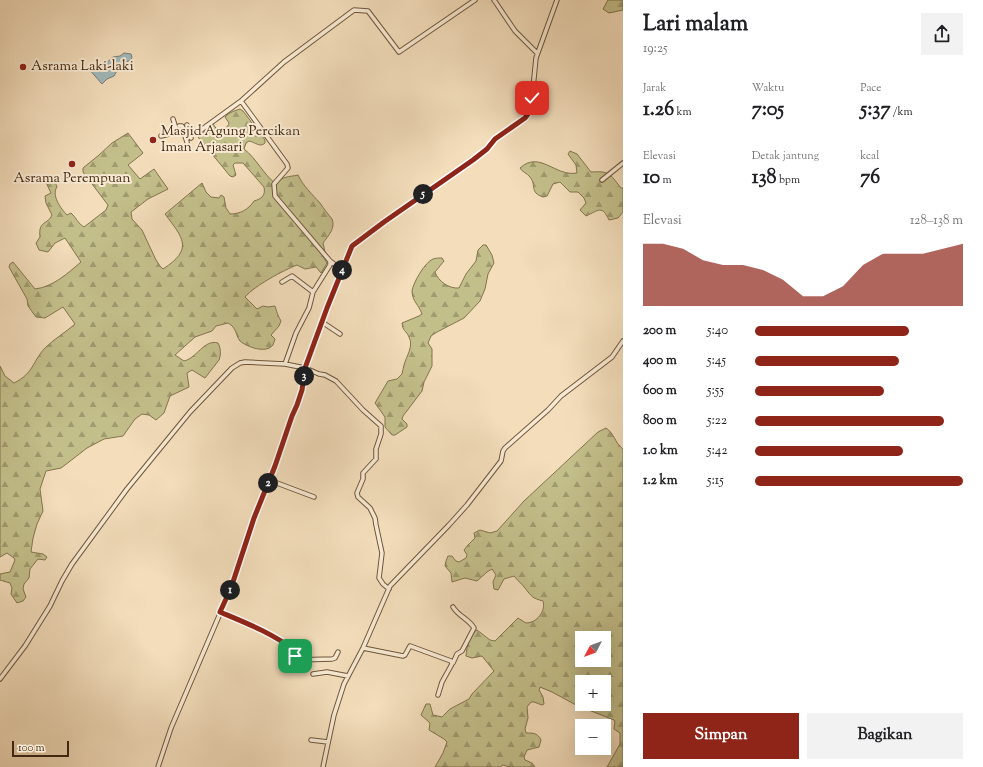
<!DOCTYPE html>
<html lang="id">
<head>
<meta charset="utf-8">
<style>
	:root { --surface:#fff; --page:#f2f2f2; --text:#202124; --muted:#757577; --accent:#8f2418 }
	body { margin:0; font-family:"Sorts Mill Goudy",serif; background:var(--page); color:var(--text); height:100vh; display:flex; flex-direction:column; font-size:15px; white-space:nowrap }
	* { box-sizing:border-box; margin:0 }
	p { font-size:13px; color:var(--muted) }
	.icon { flex:none; width:22px; height:22px; fill:none; stroke:currentColor; stroke-width:2; stroke-linecap:round; stroke-linejoin:round }
	.map { position:relative; flex:1; overflow:hidden }
	.drawer { display:flex; flex-direction:column; background:var(--surface); width:360px }
	.drawer>* { flex:none }
	.needle { width:26px; rotate:229deg }
	.fabs { position:absolute; left:575px; top:631px; display:grid; gap:8px }
	.fabs a { display:grid; place-items:center; width:36px; height:36px; border-radius:0px; background:var(--surface); box-shadow:0 4px 16px #0002; font-size:20px }
	.scale { position:absolute; left:12px; bottom:10px; width:57px; box-sizing:border-box; padding-left:4px; border:2px solid #43290f; border-top:0; font-size:11px; line-height:14px; white-space:nowrap; color:#43290f; -webkit-text-stroke:3px #f7e9d3; paint-order:stroke }
	.pin { position:absolute; display:grid; place-items:center; width:34px; height:34px; color:#fff; margin:-17px; border-radius:8px; box-shadow:0 2px 6px #0006 }
	.km { position:absolute; width:20px; height:20px; margin:-10px; border-radius:50%; background:#222; color:#fff; font-size:11px; line-height:20px; text-align:center }
	.round { display:grid; place-items:center; flex:none; width:42px; height:42px; border-radius:0px; background:var(--page) }
	.headline { display:flex; align-items:center; justify-content:space-between; height:68px; padding:0 20px }
	h1 { font-size:22px; font-weight:700; line-height:30px }
	.stats { display:grid; grid-template-columns:repeat(3,1fr); gap:6px; height:68px; padding:4px 20px }
	.stats div { display:grid; align-content:center }
	.stats b { font-size:20px; font-weight:700 }
	.stats small { font-size:11px; font-weight:400 }
	.stats p { font-size:11px }
	.chart { height:112px; padding:8px 20px }
	.chart p { display:flex; justify-content:space-between }
	.chart svg { width:100%; height:72px; margin-top:4px; fill:var(--accent); opacity:.7 }
	.button { display:flex; gap:8px; margin-top:auto; padding:8px 20px }
	.button a { flex:1; height:46px; border-radius:0px; background:var(--accent); color:#fff; font-size:16px; font-weight:700; line-height:46px; text-align:center }
	.button a+a { background:var(--page); color:var(--text) }
	ul { padding:0 20px; list-style:none; font-size:13px }
	li { display:grid; grid-template-columns:64px 48px 1fr; align-items:center; height:30px }
	li i { height:10px; border-radius:5px; background:var(--accent) }
	main { display:flex; flex:1; min-height:0 }
	.map>svg:first-child { display:block }
	.forest { fill:url(#forest-firs); stroke:#83744d; fill-rule:evenodd }
	.water { fill:#a0b9bb; stroke:#7b7f76 }
	.lines { fill:none; stroke-linecap:round; stroke-linejoin:round }
	.street-casing { stroke:#6f563a; stroke-width:5.5 }
	.street { stroke:#f7e9d3; stroke-width:3.5 }
	.route-casing { stroke:#fff; stroke-width:8 }
	.route { stroke:#8f2418; stroke-width:5 }
	.poi-dot { fill:#8f2418; stroke:#f7e9d3; stroke-width:1.5 }
	.labels { text-anchor:middle; dominant-baseline:central; stroke-width:4; stroke-linejoin:round; paint-order:stroke }
	.poi-label { font-size:14px; fill:#43290f; stroke:#f7e9d3; text-anchor:start }
</style>
</head>
<body>
<main>
<div class="map">
<svg width="623" height="767" viewBox="0 0 623 767">
	<defs>
		<pattern id="forest-firs" width="22" height="20" patternUnits="userSpaceOnUse"><rect width="22" height="20" fill="#c3bf8b"/><path d="M5 1l3.5 6h-7zM16 11l3.5 6h-7z" fill="#a09b70"/></pattern>
	</defs>
	<rect width="100%" height="100%" fill="#f3ddbb"/>
	<filter id="stains"><feTurbulence type="fractalNoise" baseFrequency=".005" numOctaves="4"/><feColorMatrix values="0 0 0 0 .2 0 0 0 0 .09 0 0 0 0 .02 0 0 0 .5 -.17"/></filter>
	<radialGradient id="worn" r=".72"><stop offset=".6" stop-color="#630" stop-opacity="0"/><stop offset="1" stop-color="#630" stop-opacity=".3"/></radialGradient>
	<path class="forest" d="M 608,0 L 623,0 L 623,10 L 609,13 L 603,9 Z
		M 240,109 L 243,111 L 265,140 L 265,143 C 260,148 255,142 249,141 L 246,143 L 244,149 C 257,159 263,174 276,184 C 282,176 289,177 298,175 C 303,186 312,194 320,203 C 324,209 328,214 332,219 C 336,228 328,236 323,243 L 325,252 L 322,255 L 327,263 L 321,273 L 316,267 L 305,269 L 297,265 C 284,270 254,286 245,297 L 257,309 L 263,306 L 268,307 L 275,306 C 277,312 277,314 281,321 L 279,326 L 271,335 L 275,339 C 274,341 274,343 273,345 C 266,354 247,347 240,341 C 235,334 237,328 228,323 L 216,326 L 212,331 L 195,337 L 175,355 L 184,361 C 197,358 204,339 218,343 C 221,348 221,355 219,360 L 205,378 L 192,370 L 187,373 L 189,387 L 170,396 L 164,413 L 156,420 L 149,415 L 142,414 L 135,419 L 123,436 L 104,439 L 87,448 L 69,462 L 61,468 L 46,471 L 40,489 L 43,511 L 37,524 L 33,538 L 31,552 L 43,554 L 47,557 L 45,560 L 38,559 L 30,569 L 29,578 L 24,584 L 23,589 L 26,597 L 23,601 L 17,603 L 11,594 L 12,588 L 10,583 L 0,580 L 0,574 L 10,572 L 15,560 L 14,558 L 7,553 L 0,557 L 0,366 L 5,376 L 14,383 C 34,373 32,362 45,348 C 54,339 66,332 75,324 L 63,307 L 45,318 L 36,317 L 28,306 L 27,299 L 9,267 L 10,264 L 13,262 L 35,289 C 53,287 68,273 81,262 L 65,238 L 55,243 L 48,252 L 39,250 L 36,243 L 40,237 C 38,220 48,225 52,215 L 46,203 L 45,196 L 51,193 L 44,178 L 45,176 C 53,177 54,179 57,187 C 51,195 61,209 67,215 L 71,213 C 76,217 78,224 84,227 L 106,210 L 108,205 L 83,172 L 83,168 L 99,155 L 112,143 L 128,133 L 143,153 L 142,154 L 128,165 L 140,179 L 154,169 L 168,189 L 148,199 L 131,212 L 132,219 L 142,230 L 156,260 L 160,266 L 163,269 C 194,249 183,238 165,214 L 202,183 L 206,192 L 211,197 L 219,198 L 221,195 L 224,197 L 226,208 L 230,214 C 240,214 248,210 254,201 C 261,199 266,196 264,187 L 243,163 L 235,163 L 233,165 L 236,175 L 233,177 L 230,176 L 198,137 L 213,124 L 218,131 C 223,129 228,128 229,123 L 225,117 C 230,112 234,111 240,109 Z
		M 570,151 L 577,154 L 591,172 C 610,171 609,173 621,188 L 623,188 L 623,212 L 618,218 L 609,220 C 602,205 599,210 586,216 L 580,210 L 586,203 L 584,198 L 578,192 L 570,192 L 560,182 L 553,184 L 547,196 L 543,197 C 529,192 537,186 530,177 C 527,173 522,172 520,168 C 540,150 555,177 577,173 L 576,165 L 568,154 Z
		M 483,245 L 486,245 L 492,255 L 494,263 L 488,274 L 485,289 L 480,301 L 464,318 L 437,332 L 431,336 L 428,343 L 432,349 L 432,366 L 424,382 L 422,391 L 403,416 L 402,419 L 407,424 L 407,427 L 395,435 L 392,435 L 385,427 L 385,417 L 375,403 L 388,381 L 397,379 L 402,374 C 403,371 403,368 404,365 C 406,357 414,346 409,337 C 406,330 403,332 402,323 L 419,316 L 422,314 C 419,305 412,301 412,291 C 413,283 425,262 433,259 C 436,258 439,258 442,258 L 444,261 L 435,272 C 438,281 449,289 459,288 L 466,274 L 476,261 L 478,250 Z
		M 606,428 C 614,433 615,443 623,449 L 623,767 L 607,767 L 620,744 L 620,733 L 614,729 L 615,721 L 614,720 L 576,705 L 552,692 L 540,687 L 539,690 L 543,697 L 544,704 L 542,705 L 534,702 L 531,702 L 527,707 L 528,718 L 525,729 L 526,733 C 533,733 538,733 541,740 L 539,747 L 527,750 L 524,757 L 525,760 L 532,763 L 535,767 L 509,767 L 503,765 L 500,767 L 435,767 L 443,753 L 447,742 L 444,739 L 429,730 L 430,723 L 421,715 L 426,704 L 430,704 L 433,715 L 442,717 L 450,709 L 469,699 L 472,694 L 494,671 L 482,656 L 472,658 L 466,656 C 467,646 469,635 477,630 L 490,640 L 495,641 L 518,618 L 526,623 C 537,623 546,611 543,601 C 532,598 532,597 525,588 C 522,584 517,580 514,576 L 504,579 L 498,590 L 494,589 L 493,582 L 496,575 L 492,569 L 487,572 L 477,581 L 465,578 L 452,582 L 451,573 L 445,566 L 446,561 L 448,556 L 452,556 L 456,561 L 459,562 L 466,558 L 467,555 L 464,550 L 468,545 L 475,538 L 474,533 L 480,530 L 490,533 L 497,531 L 524,501 L 598,432 ZM 582,638 L 604,638 L 604,660 L 582,660 ZM 582,682 L 604,682 L 604,704 L 582,704 Z"/>
	<path class="water" d="M 124,53 L 131,54 L 132,57 L 131,60 L 121,64 L 114,76 L 107,79 L 102,84 L 88,68 L 88,67 L 102,67 L 113,57 L 120,56 Z"/>
	<g class="lines">
		<g class="street-casing">
			<path id="street" d="M 494,0 L 515,31 L 537,53
				M 241,101 L 287,164 L 288,168 L 274,184 L 275,196 L 330,261 L 342,270
				M 187,125 L 191,138
				M 179,126 L 182,126 L 183,128
				M 183,130 L 187,142
				M 201,130 L 241,101 L 284,62 L 354,10 L 368,11 L 399,52 L 475,0
				M 161,136 L 177,132 L 173,119
				M 602,180 L 623,163
				M 282,282 L 292,276 L 313,292
				M 322,322 L 353,246 L 384,222 L 473,160 L 487,149 L 495,139 L 525,118 L 531,108 L 536,58 L 557,0
				M 285,364 L 296,333 L 309,308 L 313,292 L 330,265 L 330,262
				M 269,480 L 314,497
				M 220,612 L 262,631 L 294,650 L 296,653 L 295,660 L 332,659 L 335,658 L 338,652
				M 363,648 L 403,656 L 405,655 L 410,646 L 451,661 L 452,664 L 442,682 L 438,695
				M 453,663 L 457,654 L 462,651 L 474,628 C 469,619 458,616 453,607
				M 313,674 L 327,672 L 348,676
				M 0,679 L 25,646 L 50,606 L 62,581 L 72,564 L 127,489 L 190,412 L 232,368 L 240,363 L 245,362 L 285,364 L 305,368 L 319,374 L 325,375 L 336,381 L 363,410 L 381,426 L 381,434 L 376,449 L 376,459 L 363,473 L 363,479 L 357,493 L 358,497 L 370,508 L 375,518 L 376,525 L 382,553 L 379,578 L 383,584 L 389,589
				M 311,740 L 328,742
				M 158,767 L 171,728 L 231,588 L 254,518 L 275,466 L 292,416 L 297,405 L 302,390 L 305,368 L 322,322 L 340,334
				M 323,767 L 334,715 L 344,684 L 363,648 L 390,586 L 449,525 L 467,505 L 501,461 L 503,451 L 505,448 L 548,410 L 561,396 L 612,357 L 623,341"/>
		</g>
		<use href="#street" class="street"/>
	</g>
	<g class="lines">
		<g class="route-casing">
			<path id="route" d="M 295,656 L 296,653 L 294,650 C 272,633 246,623 220,612 L 231,588 L 254,518 L 275,466 L 292,416 L 297,405 L 302,390 L 305,368 L 327,308 L 352,246 L 384,222 L 473,160 L 487,149 L 495,139 L 525,118 L 530,111 L 532,98"/>
		</g>
		<use href="#route" class="route"/>
	</g>
	<g class="poi-dot">
		<circle cx="23" cy="67" r="4"/>
		<circle cx="153" cy="140" r="4"/>
		<circle cx="72" cy="164" r="4"/>
	</g>
	<g class="labels">
		<g class="poi-label">
			<text x="31" y="67">Asrama Laki-laki</text>
			<text x="161" y="132">Masjid Agung Percikan<tspan x="161" dy="16">Iman Arjasari</tspan></text>
			<text x="72" y="179" text-anchor="middle">Asrama Perempuan</text>
		</g>
	</g>
	<rect width="100%" height="100%" filter="url(#stains)"/>
	<rect width="100%" height="100%" fill="url(#worn)"/>
</svg>
<div class="fabs">
<a><svg class="needle" viewBox="-14 -14 28 28"><path d="M0-13l5 13h-10z" fill="#e53935"/><path d="M0 13l5-13h-10z" fill="#757577"/></svg></a>
<a>+</a>
<a>−</a>
</div>
<div class="scale">100 m</div>
<div class="pin" style="left:295px;top:656px;background:#1e9e55"><svg class="icon" aria-label="arrive" viewBox="0 0 24 24"><path d="M6 21V4h12l-3 4 3 4H6"/></svg></div>
<div class="pin" style="left:532px;top:98px;background:#d93025"><svg class="icon" aria-label="check" viewBox="0 0 24 24"><path d="M5 12l5 5 9-10"/></svg></div>
<b class="km" style="left:230px;top:590px">1</b>
<b class="km" style="left:268px;top:483px">2</b>
<b class="km" style="left:304px;top:376px">3</b>
<b class="km" style="left:342px;top:270px">4</b>
<b class="km" style="left:423px;top:194px">5</b>
</div>
<section class="drawer">
<div class="headline"><div><h1>Lari malam</h1><p>19:25</p></div><a class="round"><svg class="icon" aria-label="share" viewBox="0 0 24 24"><path d="M12 15V3M7 8l5-5 5 5M5 13v7h14v-7"/></svg></a></div>
<div class="stats">
<div><p>Jarak</p><b>1.26<small> km</small></b></div>
<div><p>Waktu</p><b>7:05</b></div>
<div><p>Pace</p><b>5:37<small> /km</small></b></div>
</div>
<div class="stats">
<div><p>Elevasi</p><b>10<small> m</small></b></div>
<div><p>Detak jantung</p><b>138<small> bpm</small></b></div>
<div><p>kcal</p><b>76</b></div>
</div>
<div class="chart"><p><span>Elevasi</span>128–138 m</p>
<svg viewBox="0 0 160 44" preserveAspectRatio="none"><path d="M0 44V6L10 6L20 9L30 16L40 19L50 19L60 22L70 28L80 38L90 38L100 32L110 19L120 12L130 12L140 12L150 9L160 6V44z"/></svg>
</div>
<ul>
<li><b>200 m</b>5:40<i style="width:74%"></i></li>
<li><b>400 m</b>5:45<i style="width:69%"></i></li>
<li><b>600 m</b>5:55<i style="width:62%"></i></li>
<li><b>800 m</b>5:22<i style="width:91%"></i></li>
<li><b>1.0 km</b>5:42<i style="width:71%"></i></li>
<li><b>1.2 km</b>5:15<i style="width:100%"></i></li>
</ul>
<div class="button"><a>Simpan</a><a>Bagikan</a></div>
</section>
</main>
</body>
</html>
